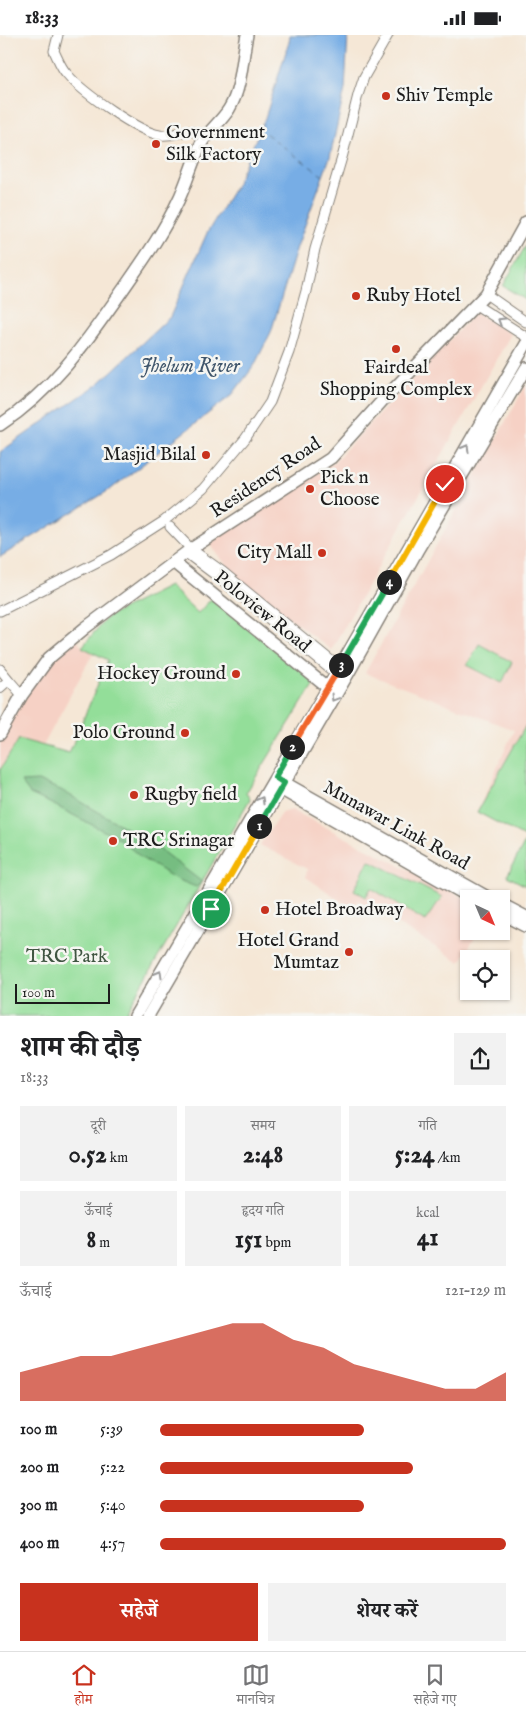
<!DOCTYPE html>
<html lang="hi">
<head>
<meta charset="utf-8">
<style>
	:root { --surface:#fff; --page:#f2f2f2; --text:#202124; --muted:#757577; --line:#e0e0e0; --accent:#c8321e }
	body { margin:0; font-family:"IM FELL English","Noto Serif Devanagari",serif; background:var(--page); color:var(--text); height:100vh; display:flex; flex-direction:column; font-size:19px; white-space:nowrap }
	* { box-sizing:border-box; margin:0 }
	p { font-size:16px; color:var(--muted) }
	.icon { flex:none; width:28px; height:28px; fill:none; stroke:currentColor; stroke-width:2; stroke-linecap:round; stroke-linejoin:round }
	.map { position:relative; height:981px; overflow:hidden }
	.details { display:flex; flex-direction:column; background:var(--surface); flex:1 }
	.details>* { flex:none }
	.needle { width:32px; rotate:136deg }
	.buttons { position:absolute; left:460px; top:855px; display:grid; gap:10px }
	.buttons a { display:grid; place-items:center; width:50px; height:50px; border-radius:0px; background:var(--surface); box-shadow:0 1px 4px #0004; font-size:25px }
	.scale { position:absolute; left:15px; bottom:12px; width:95px; box-sizing:border-box; padding-left:5px; border:2px solid #1c1c1c; border-top:0; font-size:14px; line-height:18px; white-space:nowrap; color:#1c1c1c; -webkit-text-stroke:4px #f6f6f2; paint-order:stroke }
	.pin { position:absolute; display:grid; place-items:center; width:42px; height:42px; color:#fff; margin:-21px; border:2px solid #fff; border-radius:50%; box-shadow:0 1px 5px #0007 }
	.km { position:absolute; width:25px; height:25px; margin:-12px; border-radius:50%; background:#222; color:#fff; font-size:14px; line-height:25px; text-align:center }
	.round { display:grid; place-items:center; flex:none; width:52px; height:52px; border-radius:0px; background:var(--page) }
	.headline { display:flex; align-items:center; justify-content:space-between; height:85px; padding:0 20px }
	h1 { font-size:28px; font-weight:700; line-height:38px }
	.metrics { display:grid; grid-template-columns:repeat(3,1fr); gap:8px; height:85px; padding:5px 20px }
	.metrics div { display:grid; align-content:center; border-radius:0px; background:var(--page); text-align:center }
	.metrics b { font-size:25px; font-weight:700 }
	.metrics small { font-size:14px; font-weight:400 }
	.metrics p { font-size:14px }
	.chart { height:140px; padding:10px 20px }
	.chart p { display:flex; justify-content:space-between }
	.chart svg { width:100%; height:90px; margin-top:5px; fill:var(--accent); opacity:.7 }
	.action { display:flex; gap:10px; margin-top:auto; padding:10px 20px }
	.action a { flex:1; height:58px; border-radius:0px; background:var(--accent); color:#fff; font-size:20px; font-weight:700; line-height:58px; text-align:center }
	.action a+a { background:var(--page); color:var(--text) }
	ul { padding:0 20px; list-style:none; font-size:16px }
	li { display:grid; grid-template-columns:80px 60px 1fr; align-items:center; height:38px }
	li i { height:12px; border-radius:6px; background:var(--accent) }
	.status { display:flex; justify-content:space-between; align-items:center; height:35px; padding:0 25px; background:var(--surface); direction:ltr }
	.status svg { height:14px; fill:currentColor }
	.dock { display:flex; justify-content:space-around; align-items:center; height:70px; border-top:1px solid var(--line); background:var(--surface); font-size:14px; color:var(--muted) }
	.dock a { display:grid; justify-items:center; gap:2px }
	.dock .current { color:var(--accent) }
	.map>svg:first-child { display:block }
	.built { fill:#f6d1c5 }
	.green { fill:#93de99; stroke:#587d5a }
	.forest { fill:#76bd81; stroke:#496c4e }
	.water { fill:#77ade5; stroke:#4a6480 }
	.lines { fill:none; stroke-linecap:round; stroke-linejoin:round }
	.ferry { stroke:#40566c; stroke-width:1; stroke-dasharray:6 5; stroke-linecap:butt }
	.minor-casing { stroke:#888279; stroke-width:11 }
	.major-casing { stroke:#888279; stroke-width:14 }
	.minor { stroke:#fff; stroke-width:9 }
	.major { stroke:#fff; stroke-width:11 }
	.oneway { stroke:#999 }
	.split-1-casing { stroke:#fff; stroke-width:10 }
	.split-2-casing { stroke:#fff; stroke-width:10 }
	.split-3-casing { stroke:#fff; stroke-width:10 }
	.split-4-casing { stroke:#fff; stroke-width:10 }
	.split-5-casing { stroke:#fff; stroke-width:10 }
	.split-1 { stroke:#f5b400; stroke-width:6 }
	.split-2 { stroke:#22a559; stroke-width:6 }
	.split-3 { stroke:#f0652b; stroke-width:6 }
	.split-4 { stroke:#22a559; stroke-width:6 }
	.split-5 { stroke:#f5b400; stroke-width:6 }
	.poi-dot { fill:#c8321e; stroke:#f6f6f2; stroke-width:2 }
	.labels { text-anchor:middle; dominant-baseline:central; stroke-width:5; stroke-linejoin:round; paint-order:stroke }
	.poi-label { font-size:19px; fill:#1c1c1c; stroke:#f6f6f2; text-anchor:start }
	.street-label { font-size:19px; fill:#1c1c1c; stroke:#f6f6f2 }
	.park-label { font-size:19px; fill:#405642; stroke:#f6f6f2 }
	.water-label { font-size:20px; font-style:italic; fill:#40566c; stroke:#f6f6f2 }
</style>
</head>
<body>
<div class="status"><b>18:33</b><svg viewBox="0 0 49 12"><path d="M0 12V9h3v3zM5 12V6h3v6zM10 12V3h3v9zM15 12V0h3v12zM26 1h20v11H26zM47 4h2v5h-2z"/></svg></div>
<div class="map">
<svg width="526" height="981" viewBox="0 0 526 981">
	<rect width="100%" height="100%" fill="#f6f6f2"/>
	<filter id="ink" filterUnits="userSpaceOnUse"><feTurbulence type="fractalNoise" baseFrequency=".02" numOctaves="2"/><feDisplacementMap in="SourceGraphic" scale="10" xChannelSelector="R" yChannelSelector="G"/><feConvolveMatrix kernelMatrix="1 2 1 2 8 2 1 2 1" color-interpolation-filters="sRGB"/></filter>
	<filter id="wash" filterUnits="userSpaceOnUse"><feTurbulence type="fractalNoise" baseFrequency=".0096" numOctaves="4" result="noise"/><feDisplacementMap in="SourceGraphic" scale="20" xChannelSelector="R" yChannelSelector="G"/><feGaussianBlur stdDeviation="1.12" result="paint"/><feColorMatrix in="noise" values="0 0 0 0 0 0 0 0 0 0 0 0 0 0 0 0 0 1.4 0 .05"/><feComposite in="paint" operator="in"/></filter>
	<g filter="url(#wash)">
		<rect width="100%" height="100%" fill="#f5e7d6"/>
		<path class="built" d="M 475,278 L 511,299 L 331,615 L 234,540 L 209,508 L 334,427 Z
			M 526,350 L 526,803 L 477,777 L 514,695 L 365,638 Z
			M 76,604 L 82,612 L 93,618 L 43,711 L 19,704 L 0,735 L 0,705 L 24,663 L 50,626 Z
			M 292,775 L 469,866 L 469,896 L 479,896 L 460,927 L 358,865 L 353,874 L 306,842 L 307,834 L 260,810 L 282,777 Z"/>
		<path class="green" d="M 526,210 L 526,265 L 503,251 Z
			M 169,551 L 198,578 L 215,560 L 318,642 L 246,758 L 250,764 L 124,981 L 0,981 L 0,735 L 19,704 L 69,718 L 108,625 L 82,612 L 107,582 Z
			M 479,609 L 512,627 L 502,648 L 467,630 Z
			M 526,690 L 526,803 L 477,777 Z
			M 526,805 L 526,851 L 507,841 Z
			M 369,825 L 442,862 L 425,886 L 371,853 L 366,862 L 354,855 Z"/>
		<path class="forest" d="M 38,746 L 61,755 L 150,807 L 202,847 L 196,852 L 176,844 L 143,824 L 121,805 L 52,769 L 30,759 L 21,747 Z"/>
		<path class="water" d="M 290,0 L 348,0 L 345,54 L 330,122 L 297,212 L 271,297 L 254,331 L 232,360 L 111,454 L 0,522 L 0,417 L 98,349 L 170,282 L 207,198 L 236,150 L 265,83 L 289,7 Z"/>
		<g class="lines">
			<path class="ferry" d="M 257,92 L 323,141"/>
		</g>
	</g>
	<g filter="url(#ink)">
		<g class="lines">
			<g class="minor-casing">
				<path id="minor" d="M 58,0 L 54,16 C 58,24 61,33 67,39 C 82,57 138,97 160,100 C 180,102 182,90 205,101
					M 486,259 L 526,287
					M 476,270 L 526,302
					M 170,492 L 191,514 L 223,537 L 340,633
					M 186,518 L 218,542 L 336,639
					M 0,576 L 111,520 L 164,486 L 203,454 L 245,404 L 270,367 L 289,317 L 306,256 L 315,214 L 343,119 L 358,60 L 364,42 L 388,0
					M 0,634 L 9,645
					M 0,653 L 9,645 L 22,660"/>
			</g>
			<g class="major-casing">
				<path id="major" d="M 0,390 C 54,354 85,309 122,256 C 142,227 163,198 178,166 C 187,148 192,127 201,109 C 208,96 221,87 229,74 C 242,53 242,23 247,0
					M 173,527 L 328,653
					M 0,699 L 22,660 L 49,623 L 85,593 L 191,514 L 331,423 L 382,366 L 486,259 L 526,187
					M 278,744 L 491,864
					M 275,751 L 473,864
					M 501,869 L 526,882
					M 501,878 L 526,891
					M 135,981 L 336,639 L 526,309
					M 148,981 L 348,639 L 417,516 L 526,333"/>
			</g>
			<use href="#minor" class="minor"/>
			<use href="#major" class="major"/>
		</g>
		<defs><path id="oneway-chevron" d="M-2-3.5L2.5 0L-2 3.5" fill="none" stroke-width="1.6" stroke-linecap="round" stroke-linejoin="round" transform="scale(1.25)"/></defs>
		<g class="oneway">
			<use href="#oneway-chevron" transform="translate(501 286) rotate(-148)"/>
			<use href="#oneway-chevron" transform="translate(466 413) rotate(-60)"/>
			<use href="#oneway-chevron" transform="translate(334 663) rotate(121)"/>
			<use href="#oneway-chevron" transform="translate(261 765) rotate(-60)"/>
			<use href="#oneway-chevron" transform="translate(159 939) rotate(-60)"/>
		</g>
	</g>
	<g class="lines" filter="url(#ink)">
		<g class="split-1-casing">
			<path id="split-1" d="M 211,874 L 259,791"/>
		</g>
		<g class="split-2-casing">
			<path id="split-2" d="M 259,791 L 284,748 L 275,742 L 292,712"/>
		</g>
		<g class="split-3-casing">
			<path id="split-3" d="M 292,712 L 341,630"/>
		</g>
		<g class="split-4-casing">
			<path id="split-4" d="M 341,630 L 389,547"/>
		</g>
		<g class="split-5-casing">
			<path id="split-5" d="M 389,547 L 445,449"/>
		</g>
		<use href="#split-1" class="split-1"/>
		<use href="#split-2" class="split-2"/>
		<use href="#split-3" class="split-3"/>
		<use href="#split-4" class="split-4"/>
		<use href="#split-5" class="split-5"/>
	</g>
	<g class="poi-dot">
		<circle cx="386" cy="61" r="5"/>
		<circle cx="156" cy="109" r="5"/>
		<circle cx="356" cy="261" r="5"/>
		<circle cx="396" cy="314" r="5"/>
		<circle cx="206" cy="420" r="5"/>
		<circle cx="310" cy="454" r="5"/>
		<circle cx="322" cy="518" r="5"/>
		<circle cx="236" cy="639" r="5"/>
		<circle cx="185" cy="698" r="5"/>
		<circle cx="134" cy="760" r="5"/>
		<circle cx="113" cy="806" r="5"/>
		<circle cx="265" cy="875" r="5"/>
		<circle cx="349" cy="917" r="5"/>
	</g>
	<g class="labels">
		<g class="poi-label">
			<text x="396" y="61">Shiv Temple</text>
			<text x="166" y="98">Government<tspan x="166" dy="22">Silk Factory</tspan></text>
			<text x="366" y="261">Ruby Hotel</text>
			<text x="396" y="333" text-anchor="middle">Fairdeal<tspan x="396" dy="22">Shopping Complex</tspan></text>
			<text x="196" y="420" text-anchor="end">Masjid Bilal</text>
			<text x="320" y="443">Pick n<tspan x="320" dy="22">Choose</tspan></text>
			<text x="312" y="518" text-anchor="end">City Mall</text>
			<text x="226" y="639" text-anchor="end">Hockey Ground</text>
			<text x="175" y="698" text-anchor="end">Polo Ground</text>
			<text x="144" y="760">Rugby field</text>
			<text x="123" y="806">TRC Srinagar</text>
			<text x="275" y="875">Hotel Broadway</text>
			<text x="339" y="906" text-anchor="end">Hotel Grand<tspan x="339" dy="22">Mumtaz</tspan></text>
		</g>
		<g class="street-label">
			<text transform="translate(266 443) rotate(-34)">Residency Road</text>
			<text transform="translate(262 577) rotate(39)">Poloview Road</text>
			<text transform="translate(396 791) rotate(29)">Munawar Link Road</text>
		</g>
		<g class="park-label">
			<text x="67" y="922">TRC Park</text>
		</g>
		<g class="water-label">
			<text x="190" y="331">Jhelum River</text>
		</g>
	</g>
</svg>
<div class="buttons">
<a><svg class="needle" viewBox="-14 -14 28 28"><path d="M0-13l5 13h-10z" fill="#e53935"/><path d="M0 13l5-13h-10z" fill="#757577"/></svg></a>
<a><svg class="icon" aria-label="locate" viewBox="0 0 24 24"><circle cx="12" cy="12" r="6"/><path d="M12 2v4M12 18v4M2 12h4M18 12h4"/></svg></a>
</div>
<div class="scale">100 m</div>
<div class="pin" style="left:211px;top:874px;background:#1e9e55"><svg class="icon" aria-label="arrive" viewBox="0 0 24 24"><path d="M6 21V4h12l-3 4 3 4H6"/></svg></div>
<div class="pin" style="left:445px;top:449px;background:#d93025"><svg class="icon" aria-label="check" viewBox="0 0 24 24"><path d="M5 12l5 5 9-10"/></svg></div>
<b class="km" style="left:259px;top:791px">1</b>
<b class="km" style="left:292px;top:712px">2</b>
<b class="km" style="left:341px;top:630px">3</b>
<b class="km" style="left:389px;top:547px">4</b>
</div>
<section class="details">
<div class="headline"><div><h1>शाम की दौड़</h1><p>18:33</p></div><a class="round"><svg class="icon" aria-label="share" viewBox="0 0 24 24"><path d="M12 15V3M7 8l5-5 5 5M5 13v7h14v-7"/></svg></a></div>
<div class="metrics">
<div><p>दूरी</p><b>0.52<small> km</small></b></div>
<div><p>समय</p><b>2:48</b></div>
<div><p>गति</p><b>5:24<small> /km</small></b></div>
</div>
<div class="metrics">
<div><p>ऊँचाई</p><b>8<small> m</small></b></div>
<div><p>हृदय गति</p><b>151<small> bpm</small></b></div>
<div><p>kcal</p><b>41</b></div>
</div>
<div class="chart"><p><span>ऊँचाई</span>121–129 m</p>
<svg viewBox="0 0 160 44" preserveAspectRatio="none"><path d="M0 44V30L10 26L20 22L30 22L40 18L50 14L60 10L70 6L80 6L90 14L100 18L110 26L120 30L130 34L140 38L150 38L160 30V44z"/></svg>
</div>
<ul>
<li><b>100 m</b>5:39<i style="width:59%"></i></li>
<li><b>200 m</b>5:22<i style="width:73%"></i></li>
<li><b>300 m</b>5:40<i style="width:59%"></i></li>
<li><b>400 m</b>4:57<i style="width:100%"></i></li>
</ul>
<div class="action"><a>सहेजें</a><a>शेयर करें</a></div>
</section>
<nav class="dock">
<a class="current"><svg class="icon" aria-label="home" viewBox="0 0 24 24"><path d="M3 11l9-7 9 7M6 9v11h12V9"/></svg>होम</a>
<a><svg class="icon" aria-label="map" viewBox="0 0 24 24"><path d="M3 6l6-2 6 2 6-2v14l-6 2-6-2-6 2zM9 4v14M15 6v14"/></svg>मानचित्र</a>
<a><svg class="icon" aria-label="saved" viewBox="0 0 24 24"><path d="M7 4h10v16l-5-4-5 4z"/></svg>सहेजे गए</a>
</nav>
</body>
</html>
